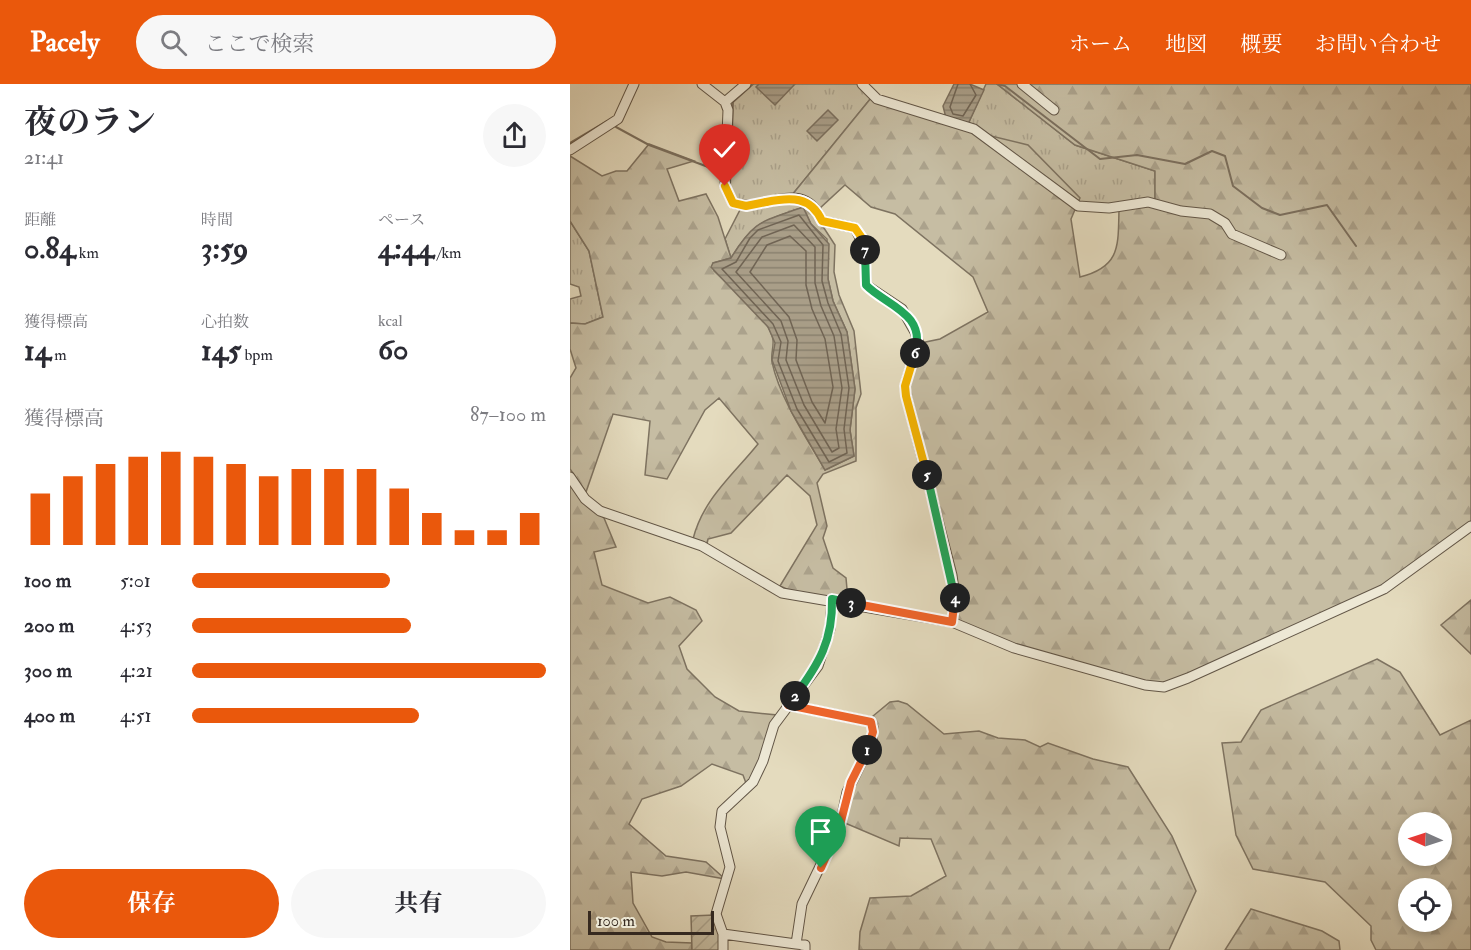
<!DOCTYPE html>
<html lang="ja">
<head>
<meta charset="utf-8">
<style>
	:root { --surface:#fff; --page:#f7f7f7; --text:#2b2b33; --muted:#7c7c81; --accent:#ea580c }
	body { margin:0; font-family:"IM FELL Double Pica","Noto Serif JP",serif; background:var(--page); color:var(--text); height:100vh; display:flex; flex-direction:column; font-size:22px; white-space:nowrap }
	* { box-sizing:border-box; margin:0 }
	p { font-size:20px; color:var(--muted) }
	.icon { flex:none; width:33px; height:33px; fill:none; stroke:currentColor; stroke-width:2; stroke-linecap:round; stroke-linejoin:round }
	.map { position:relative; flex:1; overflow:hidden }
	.details { display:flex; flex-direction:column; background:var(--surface); width:570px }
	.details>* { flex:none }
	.needle { width:39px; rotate:273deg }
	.tools { position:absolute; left:828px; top:728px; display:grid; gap:12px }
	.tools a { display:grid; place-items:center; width:54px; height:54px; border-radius:50%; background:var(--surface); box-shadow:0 3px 9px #0003; font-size:30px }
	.scale { position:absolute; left:18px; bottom:15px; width:126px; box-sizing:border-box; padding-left:6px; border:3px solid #36291f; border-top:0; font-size:16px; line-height:21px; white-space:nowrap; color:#36291f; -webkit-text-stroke:4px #ede8d5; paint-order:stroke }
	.pin { position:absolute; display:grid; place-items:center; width:51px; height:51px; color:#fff; margin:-62px -26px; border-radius:50% 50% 50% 0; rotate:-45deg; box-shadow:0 0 6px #0007 }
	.pin .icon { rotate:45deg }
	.km { position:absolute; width:30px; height:30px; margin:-15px; border-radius:50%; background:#222; color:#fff; font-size:16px; line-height:30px; text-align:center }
	.round { display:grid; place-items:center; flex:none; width:63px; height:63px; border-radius:32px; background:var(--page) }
	.head { display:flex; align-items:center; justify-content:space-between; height:102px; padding:0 24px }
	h1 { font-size:33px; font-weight:700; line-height:45px }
	.figures { display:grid; grid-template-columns:repeat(3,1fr); gap:9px; height:102px; padding:6px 24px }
	.figures div { display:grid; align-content:center }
	.figures b { font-size:30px; font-weight:700 }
	.figures small { font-size:16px; font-weight:400 }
	.figures p { font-size:16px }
	.chart { height:168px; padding:12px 24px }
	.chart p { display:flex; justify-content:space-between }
	.chart svg { width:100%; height:108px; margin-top:6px; stroke:var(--accent); stroke-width:6 }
	.cta { display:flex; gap:12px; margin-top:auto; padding:12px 24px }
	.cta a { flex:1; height:69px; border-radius:36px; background:var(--accent); color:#fff; font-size:24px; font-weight:700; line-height:69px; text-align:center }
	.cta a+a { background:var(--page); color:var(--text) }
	ul { padding:0 24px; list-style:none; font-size:20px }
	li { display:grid; grid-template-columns:96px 72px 1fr; align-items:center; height:45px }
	li i { height:15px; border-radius:8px; background:var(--accent) }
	header { display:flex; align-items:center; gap:36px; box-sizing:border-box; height:84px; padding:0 30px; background:var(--accent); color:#fff }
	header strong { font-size:28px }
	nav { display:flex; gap:33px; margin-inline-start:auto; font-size:21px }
	.search { width:420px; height:54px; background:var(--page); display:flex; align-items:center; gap:15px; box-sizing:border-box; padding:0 21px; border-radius:33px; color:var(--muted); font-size:22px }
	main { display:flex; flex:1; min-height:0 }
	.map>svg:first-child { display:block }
	.grass { fill:url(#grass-tufts); stroke:#7e7361; stroke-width:1.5 }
	.forest { fill:url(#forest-firs); stroke:#7e7361; stroke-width:1.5; fill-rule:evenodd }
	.garden { fill:url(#garden-furrows); stroke:#7e7361; stroke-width:1.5 }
	.water { fill:url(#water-rules); stroke:#7b6f5e; stroke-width:1.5 }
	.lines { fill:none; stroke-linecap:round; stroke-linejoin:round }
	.shore { stroke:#706454; stroke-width:1.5 }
	.stream { stroke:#7b6f5e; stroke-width:2 }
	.minor-casing { stroke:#625647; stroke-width:11 }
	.minor { stroke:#ede8d5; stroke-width:9 }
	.split-1-casing { stroke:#fff; stroke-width:12 }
	.split-2-casing { stroke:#fff; stroke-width:12 }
	.split-3-casing { stroke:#fff; stroke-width:12 }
	.split-4-casing { stroke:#fff; stroke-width:12 }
	.split-5-casing { stroke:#fff; stroke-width:12 }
	.split-6-casing { stroke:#fff; stroke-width:12 }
	.split-7-casing { stroke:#fff; stroke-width:12 }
	.split-8-casing { stroke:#fff; stroke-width:12 }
	.split-9-casing { stroke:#fff; stroke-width:12 }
	.split-1 { stroke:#f0652b; stroke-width:8 }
	.split-2 { stroke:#f0652b; stroke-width:8 }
	.split-3 { stroke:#22a559; stroke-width:8 }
	.split-4 { stroke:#f0652b; stroke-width:8 }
	.split-5 { stroke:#22a559; stroke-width:8 }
	.split-6 { stroke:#f5b400; stroke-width:8 }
	.split-7 { stroke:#22a559; stroke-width:8 }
	.split-8 { stroke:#f5b400; stroke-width:8 }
	.split-9 { stroke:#f5b400; stroke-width:8 }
</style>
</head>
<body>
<header>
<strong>Pacely</strong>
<div class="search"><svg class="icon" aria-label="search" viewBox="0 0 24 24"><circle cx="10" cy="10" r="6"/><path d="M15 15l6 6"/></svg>ここで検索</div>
<nav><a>ホーム</a><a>地図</a><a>概要</a><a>お問い合わせ</a></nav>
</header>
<main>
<section class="details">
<div class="head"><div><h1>夜のラン</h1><p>21:41</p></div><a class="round"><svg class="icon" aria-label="share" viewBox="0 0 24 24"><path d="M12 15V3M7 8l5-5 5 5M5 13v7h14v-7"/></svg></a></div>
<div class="figures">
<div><p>距離</p><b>0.84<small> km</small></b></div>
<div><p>時間</p><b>3:59</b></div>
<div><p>ペース</p><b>4:44<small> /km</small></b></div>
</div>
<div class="figures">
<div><p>獲得標高</p><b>14<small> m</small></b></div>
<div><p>心拍数</p><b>145<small> bpm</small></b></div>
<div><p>kcal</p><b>60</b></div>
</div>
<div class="chart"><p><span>獲得標高</span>87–100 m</p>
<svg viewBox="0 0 160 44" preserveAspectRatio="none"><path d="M5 44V23M15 44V16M25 44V11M35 44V8M45 44V6M55 44V8M65 44V11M75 44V16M85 44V13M95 44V13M105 44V13M115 44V21M125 44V31M135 44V38M145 44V38M155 44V31"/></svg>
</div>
<ul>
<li><b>100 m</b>5:01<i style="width:56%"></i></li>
<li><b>200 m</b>4:53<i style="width:62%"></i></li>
<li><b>300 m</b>4:21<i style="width:100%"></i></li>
<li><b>400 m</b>4:51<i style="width:64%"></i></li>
</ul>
<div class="cta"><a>保存</a><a>共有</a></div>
</section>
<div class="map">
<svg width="901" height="866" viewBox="0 0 901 866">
	<defs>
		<pattern id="grass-tufts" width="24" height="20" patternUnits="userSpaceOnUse" patternTransform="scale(1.5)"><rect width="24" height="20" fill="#c6bda3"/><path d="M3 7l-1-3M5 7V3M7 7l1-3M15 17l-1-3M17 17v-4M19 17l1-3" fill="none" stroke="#aba28c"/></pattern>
		<pattern id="forest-firs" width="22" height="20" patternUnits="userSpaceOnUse" patternTransform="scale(1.5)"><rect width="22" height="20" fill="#c6bda3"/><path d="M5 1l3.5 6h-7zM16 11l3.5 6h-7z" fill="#aba28c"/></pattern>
		<pattern id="garden-furrows" width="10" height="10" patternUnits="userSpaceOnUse" patternTransform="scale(1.5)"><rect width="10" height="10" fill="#c6bda3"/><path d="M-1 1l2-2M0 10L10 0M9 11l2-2" fill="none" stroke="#aba28c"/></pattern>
		<pattern id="water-rules" width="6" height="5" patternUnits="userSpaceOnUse" patternTransform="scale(1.5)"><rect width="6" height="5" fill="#a99e88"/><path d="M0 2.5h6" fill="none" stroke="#8a816f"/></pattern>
	</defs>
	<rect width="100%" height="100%" fill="#e4dbbe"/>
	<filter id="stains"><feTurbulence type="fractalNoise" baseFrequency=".00333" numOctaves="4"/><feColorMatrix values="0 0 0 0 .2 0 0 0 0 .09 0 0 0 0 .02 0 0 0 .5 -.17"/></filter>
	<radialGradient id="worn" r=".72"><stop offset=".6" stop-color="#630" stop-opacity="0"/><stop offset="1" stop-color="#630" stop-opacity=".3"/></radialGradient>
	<path class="grass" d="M 178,0 L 290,0 L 301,14 L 222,111 L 171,120 L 159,109 L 159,16 Z
		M 416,0 L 427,0 L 505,61 L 585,87 L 585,117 L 547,121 L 508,118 L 398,40 Z
		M 218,116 L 239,121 C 197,137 186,133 161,174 L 155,155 L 171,124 Z
		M 0,137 L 19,167 L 33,233 L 15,240 L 0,239 L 0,215 L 11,212 L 9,203 L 0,200 Z"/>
	<path class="forest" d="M 427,0 L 901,0 L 901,440 L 811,504 L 594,600 L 571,599 L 441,560 L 386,536 L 387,506 L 338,310 L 338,300 L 351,259 L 370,255 L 418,228 L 403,193 L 325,130 L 301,123 L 275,101 L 250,124 L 222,111 L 301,14 L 413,50 L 458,61 L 510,114 L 501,135 L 510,193 C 551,183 548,161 549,126 L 580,122 L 585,117 L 585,87 L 505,61 Z
		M 79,60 L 124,77 L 97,85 L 109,117 L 136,110 L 148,133 L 161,174 L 143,179 L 144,187 C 162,204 186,221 198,243 C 208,259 200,265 202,278 C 210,315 236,353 255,386 L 284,372 L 280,346 L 285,305 L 277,248 L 263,217 L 258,195 L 257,155 L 241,140 L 233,123 L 239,121 L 265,161 L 264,188 L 269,211 L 284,247 L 291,310 L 286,324 L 286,377 L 253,390 L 247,399 L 257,442 L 253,454 L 263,484 L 276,494 L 277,505 L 272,515 L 221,507 L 210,502 L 247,441 L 240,412 L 217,391 L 161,449 L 138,455 L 137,460 L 123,455 C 133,415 163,391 188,360 L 149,314 L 135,326 L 97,395 L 75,391 L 80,337 L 43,330 L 16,408 L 0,385 L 0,294 L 6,284 L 0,265 L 0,239 L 15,240 L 33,233 L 19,167 L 0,137 L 0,72 L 32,92 L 46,87 L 57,87 Z
		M 0,399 L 19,423 L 34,434 L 46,463 L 24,468 L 32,501 L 78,519 L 100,513 L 126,526 L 132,537 L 109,562 L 117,585 L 145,613 L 169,627 L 207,631 L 191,676 L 177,702 L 173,691 L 142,680 L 111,702 L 72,715 L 59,740 L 96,772 L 136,778 L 155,795 L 116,788 L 92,792 L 61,788 L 63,819 L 82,853 L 96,858 L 122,859 L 122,866 L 0,866 Z
		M 901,516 L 901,570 L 871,541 Z
		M 807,575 L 830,588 L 870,651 L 901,636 L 901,866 L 806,866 L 801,856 L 801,842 L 755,798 L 683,785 L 666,751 L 652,659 L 671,658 L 691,626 ZM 838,738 L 872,738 L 872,771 L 838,771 ZM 838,804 L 872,804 L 872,837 L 838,837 Z
		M 328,617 L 337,620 L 374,650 L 409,647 L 428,654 L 455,656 L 470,663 L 478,659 L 523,675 L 558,683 L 602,752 L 626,807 L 599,866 L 289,866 L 290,848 L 300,814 L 341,812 L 376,792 L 361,755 L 330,754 L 329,762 L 275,739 L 280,707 L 301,663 L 303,632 L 320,618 Z
		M 681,825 L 752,847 L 769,857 L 770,866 L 655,866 Z"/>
	<path class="garden" d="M 144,831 L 150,848 L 151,866 L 122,866 L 121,832 Z"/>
	<path class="water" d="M 189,0 L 225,0 L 205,21 L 186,3 Z
		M 384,0 L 400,0 L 414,6 L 398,40 L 376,34 L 373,22 Z
		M 258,26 L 268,36 L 247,57 L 237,47 Z
		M 233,123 L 241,140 L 259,160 L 258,195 L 263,217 L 277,248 L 285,305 L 280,346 L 284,372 L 255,386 L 221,327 L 202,276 L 205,259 L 198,243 L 141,183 L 143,179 L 161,174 C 185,135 192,138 233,123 Z"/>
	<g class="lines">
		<path class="shore" d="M 388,0 L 380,23 L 383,30 L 393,32 L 406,11 L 400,0
			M 229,131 L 253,161 L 252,197 L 258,219 L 271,250 L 279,304 L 274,345 L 277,369 L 259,378 L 227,325 L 208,277 L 211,258 L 203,240 L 152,185 L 166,178 L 180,154 L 188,146 Z
			M 224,141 L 245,163 L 245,199 L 251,222 L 264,252 L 272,304 L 266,345 L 269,364 L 262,368 L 234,321 L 216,276 L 218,257 L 211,237 L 166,188 L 192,153 Z
			M 220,152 L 236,167 L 236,201 L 242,225 L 255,255 L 263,303 L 255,339 L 242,318 L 226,276 L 227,256 L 219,233 L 180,188 L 197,161 Z"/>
		<path class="stream" d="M 427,0 L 435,2 L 530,75 L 567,71 L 615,80 L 642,67 L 655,72 L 663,102 L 692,124 L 710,131 L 757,121 L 786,162
			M 46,43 L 79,61 L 149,87
			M 0,59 L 37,37
			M 160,102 L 163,18 L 183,0"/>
		<g class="minor-casing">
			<path id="minor" d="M 132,0 L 155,18 L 158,26 L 155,102 L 163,119 C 195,130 232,91 252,137 L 285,144 L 295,164 L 296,201 L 332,225 L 345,248 L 348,257 L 335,302 L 336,311 L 382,491 L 385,513 L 382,538
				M 292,0 L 307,15 L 404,45 L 508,122 L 539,124 L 578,118 L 611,127 L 640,130 L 655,139 L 662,150 L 711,171
				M 452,0 L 484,26
				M 155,18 L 176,0
				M 0,66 L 48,35 L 64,0
				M 0,393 L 15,415 L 30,427 L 132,462 L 212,509 L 382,538 L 444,564 L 575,601 L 594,603 L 618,594 L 814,505 L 901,442
				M 153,850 L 226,860 L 232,820 L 270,741 L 277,708 L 302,657 L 303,643 L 301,638 L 218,621
				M 226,860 L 235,861 L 235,866
				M 153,866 L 153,850 L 146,830 L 160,783 L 150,743 L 152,727 L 183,698 L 193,677 L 204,641 L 248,582 L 260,545 L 262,515"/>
		</g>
		<use href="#minor" class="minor"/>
	</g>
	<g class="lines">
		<g class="split-1-casing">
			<path id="split-1" d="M 251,784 L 270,741 L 281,698 L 297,666"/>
		</g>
		<g class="split-2-casing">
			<path id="split-2" d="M 225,612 L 218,621 L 301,638 L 303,648 L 297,666"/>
		</g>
		<g class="split-3-casing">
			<path id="split-3" d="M 225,612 C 249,580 263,556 262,515 L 281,519"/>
		</g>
		<g class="split-4-casing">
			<path id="split-4" d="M 281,519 L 382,538 L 385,514"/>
		</g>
		<g class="split-5-casing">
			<path id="split-5" d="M 357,391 L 385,514"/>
		</g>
		<g class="split-6-casing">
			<path id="split-6" d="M 345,269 L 335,302 L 336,312 L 357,391"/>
		</g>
		<g class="split-7-casing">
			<path id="split-7" d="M 295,166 L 296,201 C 315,221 357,229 345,269"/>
		</g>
		<g class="split-8-casing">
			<path id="split-8" d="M 196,118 C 221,113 241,112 252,137 L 285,144 L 292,154 L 295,166"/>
		</g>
		<g class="split-9-casing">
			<path id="split-9" d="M 155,102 L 163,119 L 176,122 L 196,118"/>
		</g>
		<use href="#split-1" class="split-1"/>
		<use href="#split-2" class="split-2"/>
		<use href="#split-3" class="split-3"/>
		<use href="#split-4" class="split-4"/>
		<use href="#split-5" class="split-5"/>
		<use href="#split-6" class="split-6"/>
		<use href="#split-7" class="split-7"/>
		<use href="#split-8" class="split-8"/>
		<use href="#split-9" class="split-9"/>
	</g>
	<rect width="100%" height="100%" filter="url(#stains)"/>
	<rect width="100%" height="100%" fill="url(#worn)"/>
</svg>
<div class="tools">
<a><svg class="needle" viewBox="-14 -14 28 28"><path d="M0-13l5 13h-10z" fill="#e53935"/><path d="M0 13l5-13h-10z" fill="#7c7c81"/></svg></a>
<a><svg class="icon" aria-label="locate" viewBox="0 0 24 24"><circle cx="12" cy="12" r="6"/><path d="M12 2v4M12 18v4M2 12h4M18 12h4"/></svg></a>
</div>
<div class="scale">100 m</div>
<div class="pin" style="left:251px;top:784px;background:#1e9e55"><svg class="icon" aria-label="arrive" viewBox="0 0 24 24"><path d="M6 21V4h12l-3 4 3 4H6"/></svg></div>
<div class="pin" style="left:155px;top:102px;background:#d93025"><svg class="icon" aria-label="check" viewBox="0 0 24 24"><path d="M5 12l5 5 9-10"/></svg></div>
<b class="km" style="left:297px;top:666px">1</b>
<b class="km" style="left:225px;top:612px">2</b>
<b class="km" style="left:281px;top:519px">3</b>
<b class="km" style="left:385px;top:514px">4</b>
<b class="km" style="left:357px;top:391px">5</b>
<b class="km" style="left:345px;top:269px">6</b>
<b class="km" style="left:295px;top:166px">7</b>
</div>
</main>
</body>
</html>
